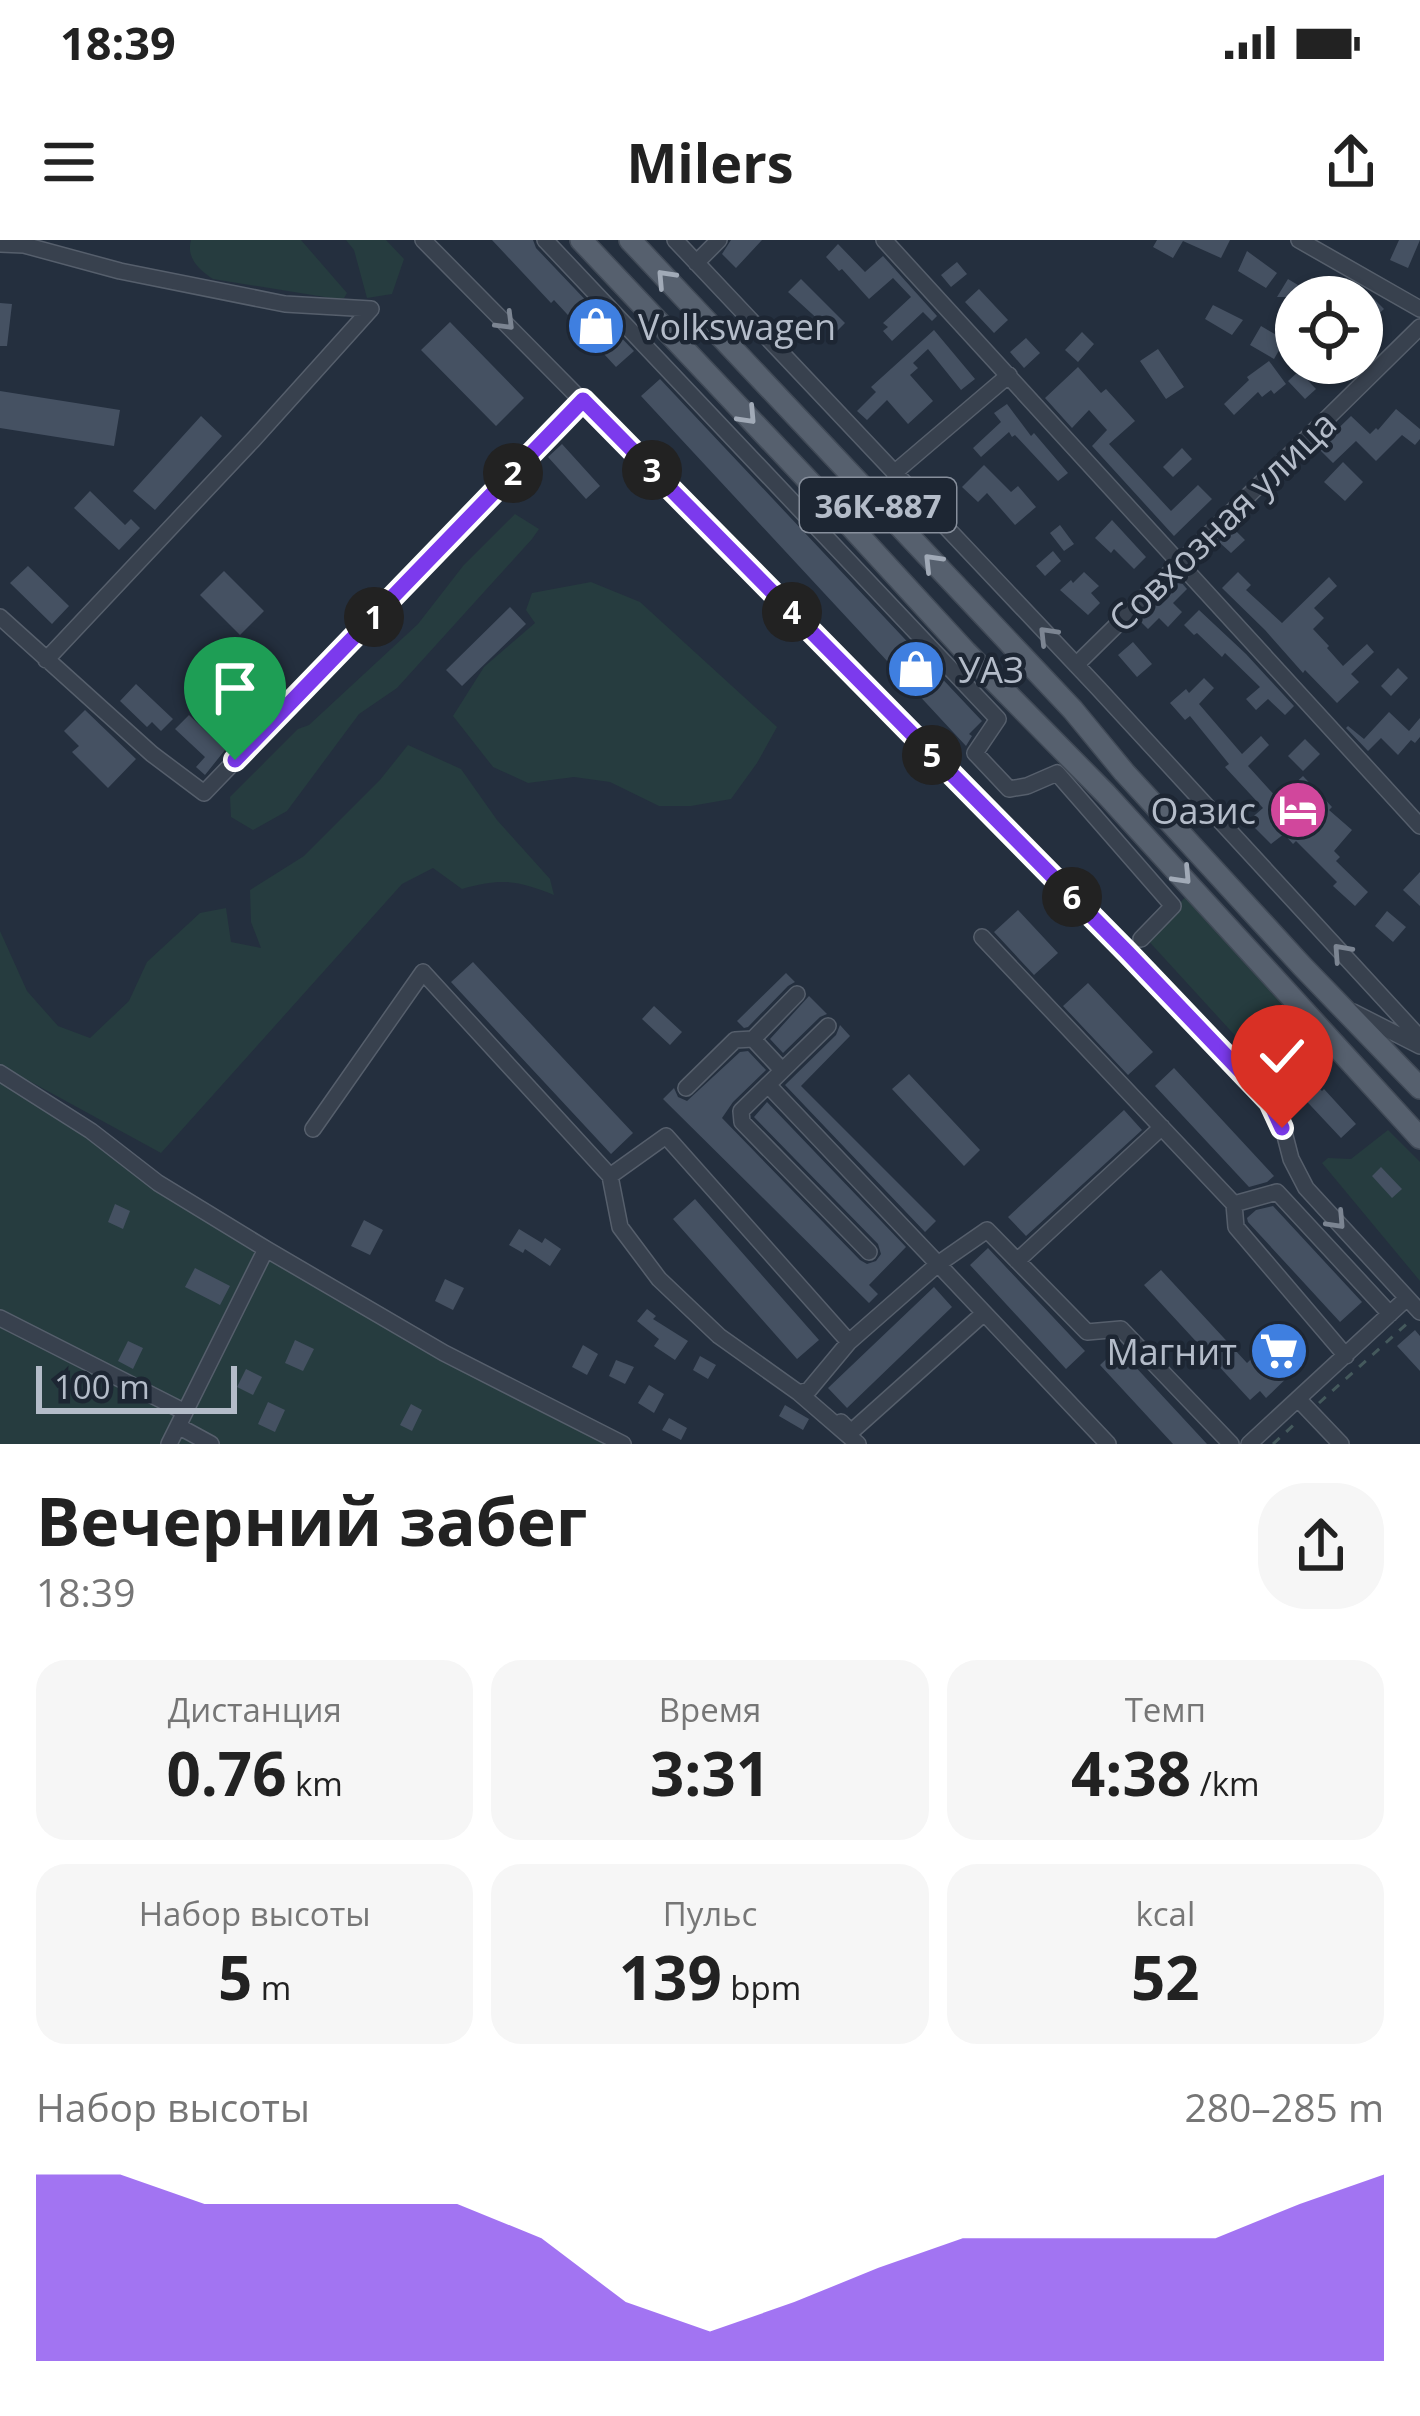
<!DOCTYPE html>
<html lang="ru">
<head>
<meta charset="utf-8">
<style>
	:root { --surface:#fff; --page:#f6f6f6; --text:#222; --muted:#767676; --accent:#7c3aed }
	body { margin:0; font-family:"Open Sans",sans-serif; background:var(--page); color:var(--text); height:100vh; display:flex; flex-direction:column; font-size:45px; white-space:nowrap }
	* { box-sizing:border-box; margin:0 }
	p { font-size:39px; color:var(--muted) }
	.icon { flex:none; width:66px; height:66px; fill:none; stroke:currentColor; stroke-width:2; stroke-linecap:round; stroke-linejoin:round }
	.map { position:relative; height:1204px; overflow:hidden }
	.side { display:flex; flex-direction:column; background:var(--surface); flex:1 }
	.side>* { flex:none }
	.fabs { position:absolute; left:1275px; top:36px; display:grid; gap:24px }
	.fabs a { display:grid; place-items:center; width:108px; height:108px; border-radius:50%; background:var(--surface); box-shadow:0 3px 9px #0004; font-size:60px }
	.scale { position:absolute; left:36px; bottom:30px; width:201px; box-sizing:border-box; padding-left:12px; border:6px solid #b4bcc9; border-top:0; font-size:33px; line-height:42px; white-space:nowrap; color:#b4bcc9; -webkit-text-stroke:9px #1d2633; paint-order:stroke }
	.pin { position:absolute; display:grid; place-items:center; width:102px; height:102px; color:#fff; margin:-123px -51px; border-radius:50% 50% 50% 0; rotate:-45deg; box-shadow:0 0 12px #0007 }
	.pin .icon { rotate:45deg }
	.km { position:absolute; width:60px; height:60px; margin:-30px; border-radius:50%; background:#222; color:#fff; font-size:33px; line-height:60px; text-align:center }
	.round { display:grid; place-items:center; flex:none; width:126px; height:126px; border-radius:48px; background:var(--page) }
	.overview { display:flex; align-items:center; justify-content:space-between; height:204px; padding:0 36px }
	h1 { font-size:66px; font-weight:700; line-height:90px }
	.stats { display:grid; grid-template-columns:repeat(3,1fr); gap:18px; height:204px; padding:12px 36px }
	.stats div { display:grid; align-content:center; border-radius:30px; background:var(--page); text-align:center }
	.stats b { font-size:60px; font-weight:700 }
	.stats small { font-size:33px; font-weight:400 }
	.stats p { font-size:33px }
	.chart { height:336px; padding:24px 36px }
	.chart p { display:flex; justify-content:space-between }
	.chart svg { width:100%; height:216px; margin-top:12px; fill:var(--accent); opacity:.7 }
	.status { display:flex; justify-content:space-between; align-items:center; height:84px; padding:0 60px; background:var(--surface); direction:ltr }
	.status svg { height:33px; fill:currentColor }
	header { display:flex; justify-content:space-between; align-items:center; height:156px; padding:0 36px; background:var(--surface); font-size:54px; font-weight:700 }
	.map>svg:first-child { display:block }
	.green { fill:#263c3f }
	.building { fill:#455162 }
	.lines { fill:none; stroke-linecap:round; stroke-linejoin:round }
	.minor-casing { stroke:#565f6c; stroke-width:18 }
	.major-casing { stroke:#414a57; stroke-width:24 }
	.path { stroke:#44595c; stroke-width:3; stroke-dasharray:9 9; stroke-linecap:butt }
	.minor { stroke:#38414e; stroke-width:15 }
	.major { stroke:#56606e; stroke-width:21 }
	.oneway { stroke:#a1aab7 }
	.oneway2 { stroke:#7c8592 }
	.route-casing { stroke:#fff; stroke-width:24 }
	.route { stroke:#7c3aed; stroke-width:15 }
	.labels { text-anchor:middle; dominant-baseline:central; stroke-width:9; stroke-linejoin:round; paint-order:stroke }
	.shield { fill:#1d2633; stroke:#878f9c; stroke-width:3 }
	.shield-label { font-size:33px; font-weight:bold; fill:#b4bcc9 }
	.poi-label { font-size:36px; fill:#b4bcc9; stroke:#1d2633; text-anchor:start }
	.street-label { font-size:36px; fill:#b4bcc9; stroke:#1d2633 }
</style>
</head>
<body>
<div class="status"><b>18:39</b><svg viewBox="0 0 49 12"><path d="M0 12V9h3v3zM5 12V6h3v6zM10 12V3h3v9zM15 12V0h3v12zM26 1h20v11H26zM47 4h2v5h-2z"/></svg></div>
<header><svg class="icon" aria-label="menu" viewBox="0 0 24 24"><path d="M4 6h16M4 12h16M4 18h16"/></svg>Milers<svg class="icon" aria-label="share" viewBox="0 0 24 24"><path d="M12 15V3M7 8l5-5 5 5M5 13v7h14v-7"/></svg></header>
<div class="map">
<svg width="1420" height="1204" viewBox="0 0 1420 1204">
	<rect width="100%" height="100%" fill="#242f3e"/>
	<path class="green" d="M 191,0 L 301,0 L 347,53 L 344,58 L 337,59 L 213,39 C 199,30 186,18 191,0 Z
		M 346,0 L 386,0 L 404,19 L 392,54 L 367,58 L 354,10 Z
		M 515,274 L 539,289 L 532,299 L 397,448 L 359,474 L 287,571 L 253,590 L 231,577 L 230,557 L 298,489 L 309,485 L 418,384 L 463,326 Z
		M 591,342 L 640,362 L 777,487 L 757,523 L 731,559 L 691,566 L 659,566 L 610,542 L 574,537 L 528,543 L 493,527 L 453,476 L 484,427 L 535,383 L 526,370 L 532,353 Z
		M 408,505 L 461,529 L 497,580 L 550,639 L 554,655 C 518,640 500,638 462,649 L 433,628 L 402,644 L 161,913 L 0,825 L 0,691 L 27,751 L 58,786 L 90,798 L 129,761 L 147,722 L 200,673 L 226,668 L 231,702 L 261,708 L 251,682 L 250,650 L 304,616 L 380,540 Z
		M 1188,655 L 1314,794 L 1292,793 L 1262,825 L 1144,696 Z
		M 0,839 L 102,904 L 607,1204 L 0,1204 Z
		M 1388,890 L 1420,922 L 1420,1041 L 1322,923 L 1328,918 L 1351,919 Z"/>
	<path class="building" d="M 492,0 L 533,0 L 536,8 L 634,111 L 616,127 L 554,60 L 551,63 Z
		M 731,0 L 762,0 L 736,28 L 722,14 Z
		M 1157,0 L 1230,0 L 1221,18 L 1183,1 L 1173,18 L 1153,7 Z
		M 1399,0 L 1420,0 L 1408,28 L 1390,20 Z
		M 838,4 L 865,32 L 883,16 L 937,76 L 932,81 L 923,72 L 892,101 L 883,91 L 888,87 L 883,83 L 911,57 L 893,38 L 869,59 L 842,29 L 839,31 L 826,17 Z
		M 1247,11 L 1277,33 L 1266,48 L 1238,31 Z
		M 957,22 L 967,34 L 951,47 L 941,35 Z
		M 801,39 L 845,83 L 834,94 L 788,52 Z
		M 1288,39 L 1318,57 L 1277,57 Z
		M 979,49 L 1008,80 L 994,93 L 965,62 Z
		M 1368,53 L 1384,69 L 1368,84 L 1362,78 L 1362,59 Z
		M 0,63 L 12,64 L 7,106 L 0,106 Z
		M 1213,65 L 1243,80 L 1232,95 L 1205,79 Z
		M 450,82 L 524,158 L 496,186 L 421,110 Z
		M 1261,86 L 1285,100 L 1274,119 L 1250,105 Z
		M 934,90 L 975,139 L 961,150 L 928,109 L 913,123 L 918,128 L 910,135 L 933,161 L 908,184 L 887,160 L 867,180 L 857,171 L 876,152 L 871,147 Z
		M 1082,92 L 1094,104 L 1078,122 L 1065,110 Z
		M 1026,98 L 1040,113 L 1024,128 L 1010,112 Z
		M 1158,109 L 1184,147 L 1166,159 L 1140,121 Z
		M 1269,121 L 1286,144 L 1274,154 L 1271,150 L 1262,157 L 1258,152 L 1234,175 L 1224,164 L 1249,140 L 1247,137 Z
		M 1078,127 L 1101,153 L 1106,149 L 1135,181 L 1109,204 L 1171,271 L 1198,245 L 1212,259 L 1174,296 L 1092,206 L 1107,190 L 1089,170 L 1072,188 L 1045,158 Z
		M 1299,131 L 1316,149 L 1305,159 L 1288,141 Z
		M 660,139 L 982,481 L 969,494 L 972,496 L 966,506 L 641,156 Z
		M 0,151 L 120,170 L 114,206 L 0,188 Z
		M 1007,164 L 1031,196 L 1034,193 L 1068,233 L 1058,241 L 1015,195 L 1012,197 L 1009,192 L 981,217 L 973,208 L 1001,182 L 994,173 Z
		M 1396,169 L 1420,189 L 1420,199 L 1415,205 L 1402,195 L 1376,221 L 1356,201 L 1333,223 L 1318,208 L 1351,176 L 1370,194 L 1376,188 L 1378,190 Z
		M 201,176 L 222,196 L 155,270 L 133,251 Z
		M 562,204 L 600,246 L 586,259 L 548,217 Z
		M 1182,208 L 1192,219 L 1173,237 L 1163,227 Z
		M 1343,222 L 1363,242 L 1345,261 L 1324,242 Z
		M 984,225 L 1011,252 L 1018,246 L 1036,267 L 1015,285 L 987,253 L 978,262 L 962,247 Z
		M 90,251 L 125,285 L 131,279 L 140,288 L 119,310 L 74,268 Z
		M 1112,280 L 1146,317 L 1134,329 L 1114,309 L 1111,313 L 1095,298 Z
		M 1060,285 L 1074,304 L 1064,311 L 1050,293 Z
		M 1233,288 L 1245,300 L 1231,313 L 1219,302 Z
		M 1053,311 L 1061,321 L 1045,336 L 1036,326 Z
		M 28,326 L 69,366 L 52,384 L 10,343 Z
		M 224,331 L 264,371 L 240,395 L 200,355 Z
		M 1084,332 L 1099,346 L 1091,353 L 1100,363 L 1088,375 L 1060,350 L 1071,340 L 1073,343 Z
		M 1238,332 L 1251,345 L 1246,350 L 1282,383 L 1329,337 L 1337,346 L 1314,368 L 1324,378 L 1313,389 L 1329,406 L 1327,408 L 1343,426 L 1367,404 L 1374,412 L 1351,434 L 1359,442 L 1337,463 L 1305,430 L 1303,433 L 1265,390 L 1222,348 Z
		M 1180,341 L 1187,349 L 1173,363 L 1182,372 L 1168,387 L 1159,378 L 1148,389 L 1139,380 Z
		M 510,367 L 526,384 L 462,446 L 446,430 Z
		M 1199,370 L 1246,414 L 1294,466 L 1285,475 L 1268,459 L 1256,470 L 1246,459 L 1260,447 L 1225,413 L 1222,417 L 1197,393 L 1194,395 L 1184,385 Z
		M 1133,402 L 1152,424 L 1137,437 L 1118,415 Z
		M 1398,428 L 1408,438 L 1391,456 L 1381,446 Z
		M 1204,438 L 1214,448 L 1199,464 L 1242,514 L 1261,496 L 1269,505 L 1248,526 L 1278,559 L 1303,536 L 1332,567 L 1329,570 L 1352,590 L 1334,611 L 1340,617 L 1336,621 L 1368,652 L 1355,666 L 1333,646 L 1337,642 L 1296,601 L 1293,604 L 1284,594 L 1271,604 L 1248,581 L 1263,568 L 1225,527 L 1229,524 L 1190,476 L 1185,480 L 1170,463 L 1186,449 L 1189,453 Z
		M 136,444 L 173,479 L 161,491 L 152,482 L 147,487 L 120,461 Z
		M 85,470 L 136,519 L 108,548 L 72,512 L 79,506 L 64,491 Z
		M 1389,472 L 1409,491 L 1420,478 L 1420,497 L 1415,503 L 1411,500 L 1398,515 L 1381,498 L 1368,511 L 1346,488 L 1348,486 L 1364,499 Z
		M 189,475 L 225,510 L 205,535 L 196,527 L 205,517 L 175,489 Z
		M 1305,499 L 1320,514 L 1303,531 L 1288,516 Z
		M 1420,632 L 1420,666 L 1403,650 Z
		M 1018,670 L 1058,713 L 1034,735 L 994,692 Z
		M 1387,671 L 1406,687 L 1393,702 L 1375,686 Z
		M 473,722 L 633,893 L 611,914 L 451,742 Z
		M 786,733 L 795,742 L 788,746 L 748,787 L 744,788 L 737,781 Z
		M 1088,743 L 1153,812 L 1128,835 L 1063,766 Z
		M 809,756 L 827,774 L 820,777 L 783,813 L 770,799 Z
		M 654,766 L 682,792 L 670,805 L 642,779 Z
		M 840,785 L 850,796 L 801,846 L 936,981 L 925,992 L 785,845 L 836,795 Z
		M 748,811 L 766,830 L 733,862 L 722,878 L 860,1020 L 867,1024 L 876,1021 L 881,1014 L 878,1004 L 754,877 L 767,862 L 906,1007 L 869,1045 L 878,1054 L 869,1063 L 663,859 L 674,848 L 678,857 L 687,861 L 740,812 Z
		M 1308,812 L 1296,826 L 1322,851 L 1324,849 L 1356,884 L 1341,898 L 1297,851 L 1295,854 L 1277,837 L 1289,824 L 1290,816 Z
		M 1174,828 L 1274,936 L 1267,942 L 1249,947 L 1155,846 Z
		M 909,834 L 980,910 L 964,926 L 892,849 Z
		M 1124,870 L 1142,890 L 1026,996 L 1008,977 Z
		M 1381,927 L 1402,949 L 1392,958 L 1372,936 Z
		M 695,959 L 819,1100 L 797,1119 L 673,979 Z
		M 115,964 L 130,971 L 123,989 L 108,982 Z
		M 1273,966 L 1362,1062 L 1340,1082 L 1248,982 L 1247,978 L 1256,970 Z
		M 364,980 L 383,990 L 370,1015 L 351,1006 Z
		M 519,989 L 542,1003 L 545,998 L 561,1009 L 550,1026 L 525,1009 L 523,1013 L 509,1005 Z
		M 988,1008 L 1085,1111 L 1066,1129 L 970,1025 Z
		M 195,1028 L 230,1046 L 220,1065 L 185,1047 Z
		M 1161,1030 L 1247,1123 L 1270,1101 L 1296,1129 L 1266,1158 L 1260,1151 L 1250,1160 L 1144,1045 Z
		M 445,1039 L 464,1048 L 453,1070 L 435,1061 Z
		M 934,1047 L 952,1067 L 847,1168 L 828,1148 Z
		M 647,1069 L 656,1076 L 653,1079 L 688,1101 L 675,1120 L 654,1106 L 659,1099 L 637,1081 Z
		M 1415,1090 L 1420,1096 L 1420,1131 L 1397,1106 Z
		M 295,1100 L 314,1109 L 303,1131 L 285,1123 Z
		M 128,1101 L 143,1108 L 133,1129 L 118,1121 Z
		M 583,1105 L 598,1114 L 587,1135 L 572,1127 Z
		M 1118,1108 L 1207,1204 L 1173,1204 L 1100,1125 Z
		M 700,1116 L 716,1125 L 708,1139 L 693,1130 Z
		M 616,1120 L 634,1127 L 625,1144 L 609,1136 Z
		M 246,1129 L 262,1137 L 253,1155 L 237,1147 Z
		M 649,1145 L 664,1154 L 654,1173 L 638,1163 Z
		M 268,1162 L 285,1170 L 275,1192 L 258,1184 Z
		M 411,1164 L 422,1170 L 412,1191 L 400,1185 Z
		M 785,1165 L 809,1179 L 803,1190 L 779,1176 Z
		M 669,1178 L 687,1188 L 681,1200 L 662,1190 Z"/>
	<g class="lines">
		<g class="minor-casing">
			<path id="minor" d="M 423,0 L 1127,712 L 1270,862 L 1283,888 L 1291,919 L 1306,948 L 1420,1072
				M 545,0 L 998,479 L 975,513 L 1009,549 L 1027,546 L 1057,533 L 1173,666 L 1141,699
				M 675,0 L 1098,448 L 1420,798
				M 884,0 L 1420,586
				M 1299,0 L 1420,69
				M 0,4 L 24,5 L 120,31 L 285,64 L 371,69
				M 696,23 L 719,0
				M 894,233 L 1009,135
				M 0,377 L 152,514 L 204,553 L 583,160
				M 46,420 L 253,200 L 371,69
				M 1076,425 L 1420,87
				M 982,697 L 1234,964 L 1236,987 L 1346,1116
				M 1353,772 L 1420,806
				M 828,786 L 741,871 L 742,882 L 869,1012
				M 782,830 L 753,799 L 797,754
				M 0,833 L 91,891 L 158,943 L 266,1009 L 444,1113 L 623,1204
				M 768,845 L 938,1024 L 987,990 L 1087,1092 L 1121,1089 L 1231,1204
				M 686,848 L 735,800 L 753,799
				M 313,889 L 423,732 L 610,936 L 666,896 L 849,1102 L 938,1024 L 1108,1204
				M 610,936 L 620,987 L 659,1039 L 719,1096 L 799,1153 L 858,1204
				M 1234,964 L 1277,952 L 1390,1074
				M 1017,1021 L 1162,887
				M 0,1078 L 185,1172
				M 799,1153 L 809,1150 L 849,1102
				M 1299,1160 L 1341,1204
				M 841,1182 L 851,1192 L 983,1074
				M 178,1186 L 211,1204
				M 169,1204 L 266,1009
				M 1249,1204 L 1407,1058"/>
		</g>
		<g class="major-casing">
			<path id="major" d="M 581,0 L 821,254 L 966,412 L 1106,554 L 1420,898
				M 630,0 L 1073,470 L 1124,532 L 1302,726 L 1420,848"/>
		</g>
		<path class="path" d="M 1319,1163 L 1410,1081
			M 1273,1204 L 1298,1181"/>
		<use href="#minor" class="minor"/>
		<use href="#major" class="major"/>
	</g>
	<defs><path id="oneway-chevron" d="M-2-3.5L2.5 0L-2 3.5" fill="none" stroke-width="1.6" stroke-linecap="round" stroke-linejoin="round" transform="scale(3)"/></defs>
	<g class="oneway">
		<use href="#oneway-chevron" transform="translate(665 38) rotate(-133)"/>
		<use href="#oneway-chevron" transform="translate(748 176) rotate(47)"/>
		<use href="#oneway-chevron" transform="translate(932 322) rotate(-134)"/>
		<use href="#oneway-chevron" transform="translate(1183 636) rotate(47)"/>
	</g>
	<g class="oneway2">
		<use href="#oneway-chevron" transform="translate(506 82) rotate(45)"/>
		<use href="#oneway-chevron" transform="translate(1047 395) rotate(-134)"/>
		<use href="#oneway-chevron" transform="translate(1341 712) rotate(-132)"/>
		<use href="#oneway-chevron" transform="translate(1337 981) rotate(47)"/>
	</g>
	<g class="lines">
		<g class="route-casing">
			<path id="route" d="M 235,520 L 583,160 L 1127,712 L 1270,862 L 1282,888"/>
		</g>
		<use href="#route" class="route"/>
	</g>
	<defs>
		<g id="shop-disc" transform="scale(3)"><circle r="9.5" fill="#3f7fe0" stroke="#1d2633"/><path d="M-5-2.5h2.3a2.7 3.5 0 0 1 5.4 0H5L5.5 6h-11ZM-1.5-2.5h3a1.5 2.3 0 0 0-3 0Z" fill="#fff"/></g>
		<g id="hotel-disc" transform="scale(3)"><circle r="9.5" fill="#d1479c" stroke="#1d2633"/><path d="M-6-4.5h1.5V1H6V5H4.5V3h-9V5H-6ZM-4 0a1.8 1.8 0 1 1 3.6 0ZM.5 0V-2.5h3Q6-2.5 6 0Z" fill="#fff"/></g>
		<g id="supermarket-disc" transform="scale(3)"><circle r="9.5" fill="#3f7fe0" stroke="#1d2633"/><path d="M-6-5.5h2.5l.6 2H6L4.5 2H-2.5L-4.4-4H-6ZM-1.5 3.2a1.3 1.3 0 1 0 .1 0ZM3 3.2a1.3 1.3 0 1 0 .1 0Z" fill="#fff"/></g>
	</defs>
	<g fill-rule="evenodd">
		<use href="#shop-disc" x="596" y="86"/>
		<use href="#shop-disc" x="916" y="429"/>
		<use href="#hotel-disc" x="1298" y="570"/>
		<use href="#supermarket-disc" x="1279" y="1111"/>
	</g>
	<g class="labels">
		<rect class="shield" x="800" y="238" width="156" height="54" rx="9"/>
		<g class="shield-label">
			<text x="878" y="265">36К-887</text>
		</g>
		<g class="poi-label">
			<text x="638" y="86">Volkswagen</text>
			<text x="958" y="429">УАЗ</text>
			<text x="1256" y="570" text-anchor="end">Оазис</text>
			<text x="1237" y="1111" text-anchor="end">Магнит</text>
		</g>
		<g class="street-label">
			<text transform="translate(1222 281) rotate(-44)">Совхозная улица</text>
		</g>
	</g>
</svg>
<div class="fabs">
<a><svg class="icon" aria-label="locate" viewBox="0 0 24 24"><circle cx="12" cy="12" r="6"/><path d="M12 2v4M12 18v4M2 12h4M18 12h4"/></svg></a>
</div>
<div class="scale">100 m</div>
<div class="pin" style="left:235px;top:520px;background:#1e9e55"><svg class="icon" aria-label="arrive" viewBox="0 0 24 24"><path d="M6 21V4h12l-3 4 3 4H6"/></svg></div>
<div class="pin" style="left:1282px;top:888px;background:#d93025"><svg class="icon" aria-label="check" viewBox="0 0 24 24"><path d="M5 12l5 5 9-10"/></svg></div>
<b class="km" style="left:374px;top:377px">1</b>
<b class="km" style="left:513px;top:233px">2</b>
<b class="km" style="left:652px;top:230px">3</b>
<b class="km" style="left:792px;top:372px">4</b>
<b class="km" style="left:932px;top:515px">5</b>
<b class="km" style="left:1072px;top:657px">6</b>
</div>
<section class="side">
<div class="overview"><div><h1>Вечерний забег</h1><p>18:39</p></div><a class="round"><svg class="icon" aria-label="share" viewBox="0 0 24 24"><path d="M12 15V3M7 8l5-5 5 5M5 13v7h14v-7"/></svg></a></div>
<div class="stats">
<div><p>Дистанция</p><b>0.76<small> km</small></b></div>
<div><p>Время</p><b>3:31</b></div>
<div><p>Темп</p><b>4:38<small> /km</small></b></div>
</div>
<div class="stats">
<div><p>Набор высоты</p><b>5<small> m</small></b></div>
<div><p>Пульс</p><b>139<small> bpm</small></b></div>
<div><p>kcal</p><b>52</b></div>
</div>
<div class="chart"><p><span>Набор высоты</span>280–285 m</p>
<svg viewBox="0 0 160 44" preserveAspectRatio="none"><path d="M0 44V6L10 6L20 12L30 12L40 12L50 12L60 19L70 32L80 38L90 32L100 25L110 19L120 19L130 19L140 19L150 12L160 6V44z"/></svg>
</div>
</section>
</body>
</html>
